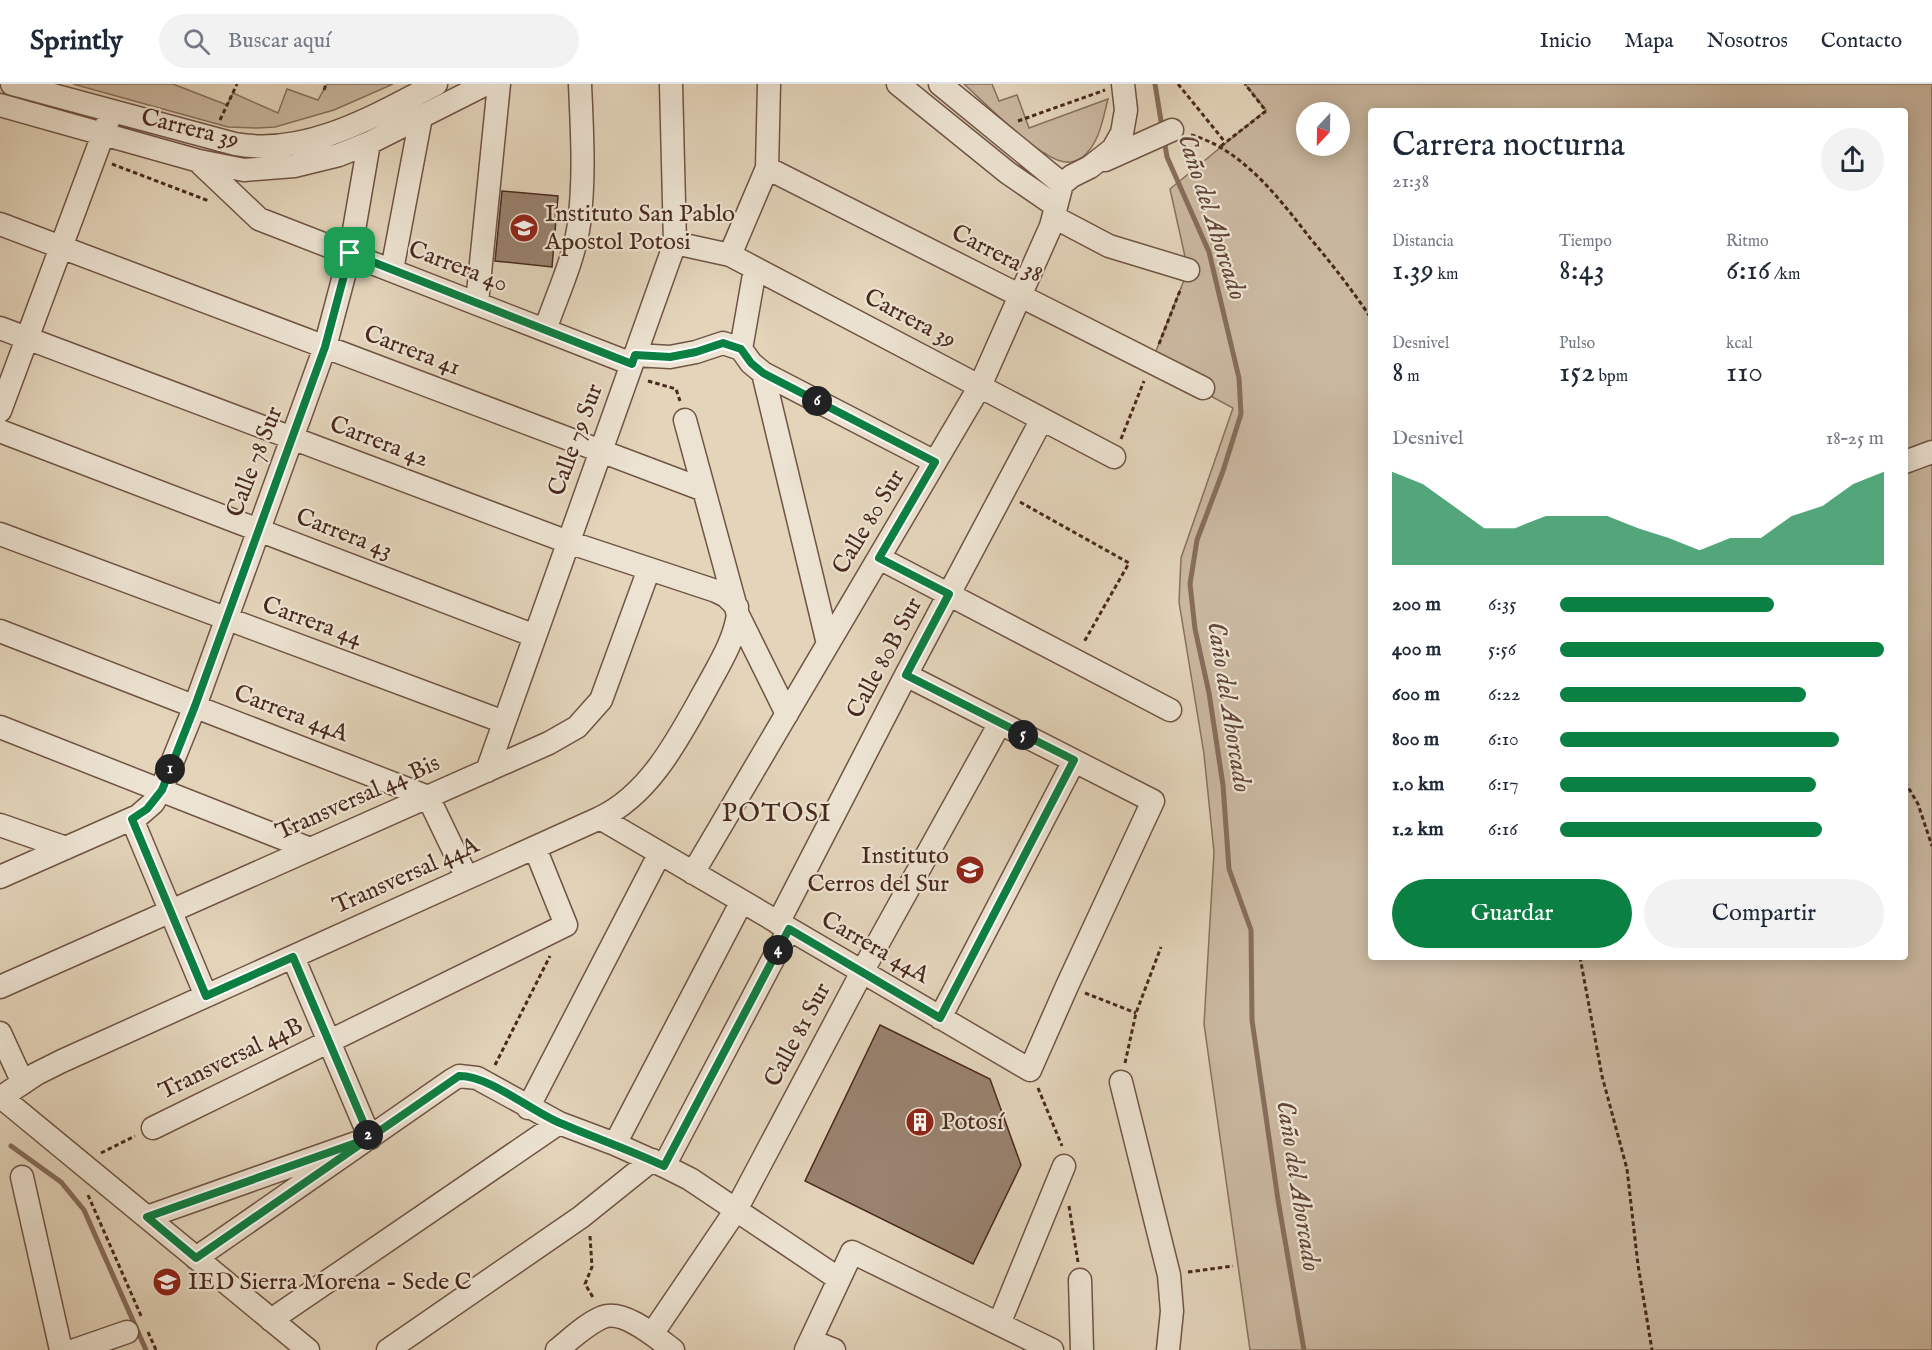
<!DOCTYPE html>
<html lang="es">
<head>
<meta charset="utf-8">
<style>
	:root { --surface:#fff; --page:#f2f2f3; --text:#1f2937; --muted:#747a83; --line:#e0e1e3; --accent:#0b8043 }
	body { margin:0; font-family:"IM FELL English",serif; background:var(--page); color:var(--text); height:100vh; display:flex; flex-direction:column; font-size:22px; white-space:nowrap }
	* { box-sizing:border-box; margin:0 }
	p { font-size:20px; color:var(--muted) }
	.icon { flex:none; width:33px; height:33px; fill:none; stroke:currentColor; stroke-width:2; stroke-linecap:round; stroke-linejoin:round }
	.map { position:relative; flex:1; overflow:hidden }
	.drawer { position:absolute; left:1368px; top:24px; width:540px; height:852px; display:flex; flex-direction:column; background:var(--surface); border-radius:6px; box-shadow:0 3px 15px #0003 }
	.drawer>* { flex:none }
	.needle { width:39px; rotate:202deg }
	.controls { position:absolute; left:1296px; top:18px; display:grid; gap:12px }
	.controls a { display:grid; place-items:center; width:54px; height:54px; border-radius:50%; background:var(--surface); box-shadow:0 3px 15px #0003; font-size:30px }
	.pin { position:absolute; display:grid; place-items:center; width:51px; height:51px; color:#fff; margin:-26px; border-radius:12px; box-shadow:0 3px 9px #0006 }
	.km { position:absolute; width:30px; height:30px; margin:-15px; border-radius:50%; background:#222; color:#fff; font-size:16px; line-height:30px; text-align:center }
	.round { display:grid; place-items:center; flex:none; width:63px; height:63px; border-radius:32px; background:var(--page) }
	.headline { display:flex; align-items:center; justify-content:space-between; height:102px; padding:0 24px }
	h1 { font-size:33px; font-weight:600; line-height:45px }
	.metrics { display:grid; grid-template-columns:repeat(3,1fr); gap:9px; height:102px; padding:6px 24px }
	.metrics div { display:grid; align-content:center }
	.metrics b { font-size:30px; font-weight:600 }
	.metrics small { font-size:16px; font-weight:400 }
	.metrics p { font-size:16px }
	.chart { height:168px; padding:12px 24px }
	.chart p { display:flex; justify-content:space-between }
	.chart svg { width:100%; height:108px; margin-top:6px; fill:var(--accent); opacity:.7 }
	.action { display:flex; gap:12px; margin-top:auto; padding:12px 24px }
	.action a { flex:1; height:69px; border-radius:36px; background:var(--accent); color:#fff; font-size:24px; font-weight:600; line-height:69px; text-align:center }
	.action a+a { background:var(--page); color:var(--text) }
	ul { padding:0 24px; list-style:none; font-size:20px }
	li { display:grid; grid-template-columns:96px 72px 1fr; align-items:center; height:45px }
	li i { height:15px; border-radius:8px; background:var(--accent) }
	header { display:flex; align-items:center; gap:36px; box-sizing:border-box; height:84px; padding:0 30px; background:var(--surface); border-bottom:2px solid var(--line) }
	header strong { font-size:28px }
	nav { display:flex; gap:33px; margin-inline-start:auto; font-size:21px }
	.search { width:420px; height:54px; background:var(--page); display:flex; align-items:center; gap:15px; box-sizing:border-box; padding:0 21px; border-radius:33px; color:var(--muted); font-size:22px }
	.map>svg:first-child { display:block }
	.green { fill:#c9b79f; stroke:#89705e; stroke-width:1.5; fill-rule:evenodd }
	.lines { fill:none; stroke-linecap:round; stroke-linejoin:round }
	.stream { stroke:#866d5b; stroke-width:5 }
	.building { fill:#99826f; stroke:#49291d; stroke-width:1.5 }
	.minor-casing { stroke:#705444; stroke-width:25 }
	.path { stroke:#49291d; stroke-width:3; stroke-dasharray:4.5 3; stroke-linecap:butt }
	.minor { stroke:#ede3d2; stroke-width:22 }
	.route-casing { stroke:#fff; stroke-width:12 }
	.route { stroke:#0b8043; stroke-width:8 }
	.labels { text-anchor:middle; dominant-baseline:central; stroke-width:4.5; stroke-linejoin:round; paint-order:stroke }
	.street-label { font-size:24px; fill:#49291d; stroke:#ede3d2 }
	.poi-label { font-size:24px; fill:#49291d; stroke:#ede3d2; text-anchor:start }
	.water-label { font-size:26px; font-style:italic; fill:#624537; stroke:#ede3d2 }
	.neighbourhood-label { font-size:26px; letter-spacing:1.5px; fill:#49291d; stroke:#ede3d2 }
</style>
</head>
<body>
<header>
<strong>Sprintly</strong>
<div class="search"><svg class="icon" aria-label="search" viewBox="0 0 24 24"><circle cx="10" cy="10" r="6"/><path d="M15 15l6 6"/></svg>Buscar aquí</div>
<nav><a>Inicio</a><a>Mapa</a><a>Nosotros</a><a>Contacto</a></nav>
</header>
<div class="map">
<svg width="1932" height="1266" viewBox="0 0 1932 1266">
	<rect width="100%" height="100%" fill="#e3d4ba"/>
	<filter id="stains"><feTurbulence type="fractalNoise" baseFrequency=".00333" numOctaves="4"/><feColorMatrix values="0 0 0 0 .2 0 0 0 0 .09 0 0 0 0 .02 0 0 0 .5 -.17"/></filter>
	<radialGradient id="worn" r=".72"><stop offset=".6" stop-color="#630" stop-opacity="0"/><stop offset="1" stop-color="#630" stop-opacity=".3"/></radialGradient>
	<path class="green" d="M 73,0 L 173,0 L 227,21 L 233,9 L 278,29 L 287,5 L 318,16 L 327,0 L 393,0 L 334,26 L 275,43 L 257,44 L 228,43 Z
		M 964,0 L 992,0 L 999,17 L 1017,11 L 1029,44 L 1108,15 C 1103,34 1100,56 1086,70 C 1081,75 1073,79 1066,78 C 1040,76 985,19 964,0 Z
		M 1245,0 L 1932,0 L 1932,1266 L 1250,1266 L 1204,940 L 1214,768 L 1204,670 L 1179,518 L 1181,474 L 1233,324 L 1207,310 L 1154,272 L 1188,186 L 1170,105 L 1266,26 ZM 1371,27 L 1905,27 L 1905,873 L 1371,873 ZM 1306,28 L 1340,28 L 1340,62 L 1306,62 Z"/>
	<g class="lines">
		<path class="stream" d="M 1155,0 L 1162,43
			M 1164,55 L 1167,73 L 1209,168 L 1239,294 L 1241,330 L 1223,387 L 1197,456 L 1190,500 L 1195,545 L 1209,609 L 1223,701 L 1229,785 L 1251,846 L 1252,936 L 1278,1116 L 1304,1266
			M 11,1062 L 61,1098 L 84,1126 L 146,1266"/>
	</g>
	<path class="building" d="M 502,107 L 558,112 L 552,183 L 495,177 Z
		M 880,941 L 990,995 L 1021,1081 L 973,1180 L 805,1097 Z"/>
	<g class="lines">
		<g class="minor-casing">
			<path id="minor" d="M 12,0 L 235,60 C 306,73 375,32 436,0
				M 898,0 L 1008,89 L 1056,122
				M 940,0 L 1062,100
				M 0,21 L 199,77 L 244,86 L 294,82 L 339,71 L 369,59 L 486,0
				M 1105,76 L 1172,46
				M 200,79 L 259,135 L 632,280
				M 767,84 L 1203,304
				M 1054,133 L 1109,162 L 1188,186
				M 0,140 L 704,406
				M 675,159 L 730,171 L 1114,373
				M 730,171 L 767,84 L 769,0
				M 392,186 L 421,33
				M 477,219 L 499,0
				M 0,244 L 568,458 L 716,507 L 726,512 L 737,523
				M 545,246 C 557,211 574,176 579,140 C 585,93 582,47 580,0
				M 741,265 L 755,185
				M 635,271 L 670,273 L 696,268 L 723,259 L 741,265 L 751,279 L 763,289 L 935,378
				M 763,289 L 828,560
				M 0,327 L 108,37
				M 0,347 L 535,552
				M 1905,378 L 1932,368
				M 0,450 L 504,638
				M 879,474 L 1170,626
				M 738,531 L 787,630
				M 0,547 L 428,713 L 467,794
				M 0,643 L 310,765
				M 487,687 L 675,159 L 671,0
				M 600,734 L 1030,986 L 1067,902 L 1153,717 L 906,591
				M 132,735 L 206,912
				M 0,741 L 66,764
				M 693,789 L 980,302 L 1051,142 L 1062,100 L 1072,92 L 1090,83 L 1113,65 L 1122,49 L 1126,26 L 1123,0
				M 0,793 L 138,732 L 153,719 L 161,706 L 195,622 L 325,263 L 350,169 L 369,59
				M 778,839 L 906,591 L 1042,335
				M 0,903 L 549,659 L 577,643 L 601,616 L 649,485
				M 940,934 L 1074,677
				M 0,949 L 23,999
				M 1121,998 L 1169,1191 L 1172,1227 L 1168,1266
				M 1,1013 L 308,1266
				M 0,1014 L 36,990 L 62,977 L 600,734 C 652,709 680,651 707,603 C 720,579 734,557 738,531 L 685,336
				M 528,1024 L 660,769
				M 153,1044 L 566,841 L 535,764
				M 615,1060 L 742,817
				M 664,1082 L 789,845
				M 22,1093 L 61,1266
				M 147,1133 L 370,1054 L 293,873
				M 196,1174 L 452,996 L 459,992 L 477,994 L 559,1039 L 615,1060 L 664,1082 L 690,1095 L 839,1195
				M 1080,1196 L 1082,1266
				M 271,1236 L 559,1039
				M 999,1240 L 1064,1082
				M 652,1250 L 736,1126 L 862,888 L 1000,639
				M 811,1257 L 834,1266
				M 75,1266 L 127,1248
				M 388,1266 L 581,1133 L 652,1076
				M 557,1266 C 571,1255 586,1240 603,1233 C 624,1225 657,1254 673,1266
				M 806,1266 L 852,1168 L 1052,1266"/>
		</g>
		<path class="path" d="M 1178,0 L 1225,58
			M 324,6 L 326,0
			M 220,36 L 237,0
			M 1018,37 L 1105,6
			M 1191,51 C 1241,64 1280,115 1310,154 C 1332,180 1352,206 1371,234
			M 1221,62 L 1266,27 L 1245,0
			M 112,80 L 209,117
			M 1159,260 L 1181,204
			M 648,297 L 676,305 L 680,317
			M 1121,355 L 1144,297
			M 1020,418 L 1129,479 L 1084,558
			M 1905,698 L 1918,720 L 1932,762
			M 1580,873 L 1602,992 L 1627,1085 L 1638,1181 L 1652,1266
			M 1085,909 L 1136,929
			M 1125,979 L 1136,929 L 1161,863
			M 495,981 L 550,872
			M 1038,1004 L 1062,1062
			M 101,1069 L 135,1052
			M 88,1111 L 142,1234
			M 1069,1122 L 1078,1178
			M 590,1152 L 592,1183 L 585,1200 L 594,1215
			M 1188,1188 L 1233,1182
			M 148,1248 L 156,1266"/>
		<use href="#minor" class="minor"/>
	</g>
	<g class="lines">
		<g class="route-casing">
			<path id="route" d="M 350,169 L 325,263 L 195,622 L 162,706 L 147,725 L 132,735 L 206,912 L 293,873 L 370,1054 L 147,1133 L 196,1174 L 459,992 C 488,991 531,1027 560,1039 C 595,1054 630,1066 664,1082 L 789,845 L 940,934 L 1074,676 L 906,591 L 949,510 L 879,474 L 935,378 L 763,289 L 751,279 L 741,265 L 723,259 L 696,268 L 670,273 L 635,271 L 632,280 L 350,169"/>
		</g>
		<use href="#route" class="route"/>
	</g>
	<defs>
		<g id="school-disc" transform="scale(1.5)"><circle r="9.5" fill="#8f2418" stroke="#ede3d2"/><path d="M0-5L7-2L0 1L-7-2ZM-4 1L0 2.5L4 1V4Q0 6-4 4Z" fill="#fff"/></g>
		<g id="building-disc" transform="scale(1.5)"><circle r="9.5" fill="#8f2418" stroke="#ede3d2"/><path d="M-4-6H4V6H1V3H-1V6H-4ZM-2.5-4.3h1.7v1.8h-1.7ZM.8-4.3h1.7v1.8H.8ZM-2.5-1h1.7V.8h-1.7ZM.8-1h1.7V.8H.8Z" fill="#fff"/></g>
	</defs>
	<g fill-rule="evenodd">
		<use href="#school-disc" x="524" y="144"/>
		<use href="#school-disc" x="970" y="786"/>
		<use href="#building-disc" x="920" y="1038"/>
		<use href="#school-disc" x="167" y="1198"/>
	</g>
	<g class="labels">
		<g class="street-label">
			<text transform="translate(190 45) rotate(14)">Carrera 39</text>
			<text transform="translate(997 170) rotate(27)">Carrera 38</text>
			<text transform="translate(458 183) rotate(21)">Carrera 40</text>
			<text transform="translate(910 235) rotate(28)">Carrera 39</text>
			<text transform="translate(412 267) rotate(21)">Carrera 41</text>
			<text transform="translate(576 356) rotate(-70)">Calle 79 Sur</text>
			<text transform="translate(379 358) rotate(21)">Carrera 42</text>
			<text transform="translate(255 378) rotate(-69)">Calle 78 Sur</text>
			<text transform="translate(869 438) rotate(-59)">Calle 80 Sur</text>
			<text transform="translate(344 450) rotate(21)">Carrera 43</text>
			<text transform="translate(312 538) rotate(20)">Carrera 44</text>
			<text transform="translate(885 574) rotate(-62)">Calle 80B Sur</text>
			<text transform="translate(291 630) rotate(21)">Carrera 44A</text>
			<text transform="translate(358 714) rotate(-24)">Transversal 44 Bis</text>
			<text transform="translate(406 792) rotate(-24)">Transversal 44A</text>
			<text transform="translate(875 864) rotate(30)">Carrera 44A</text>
			<text transform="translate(798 951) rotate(-62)">Calle 81 Sur</text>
			<text transform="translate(231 975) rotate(-26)">Transversal 44B</text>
		</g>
		<g class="poi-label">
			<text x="545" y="130">Instituto San Pablo<tspan x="545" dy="28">Apostol Potosi</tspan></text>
			<text x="949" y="772" text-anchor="end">Instituto<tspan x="949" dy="28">Cerros del Sur</tspan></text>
			<text x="941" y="1038">Potosí</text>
			<text x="188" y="1198">IED Sierra Morena - Sede C</text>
		</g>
		<g class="water-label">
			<text transform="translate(1212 133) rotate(72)">Caño del Ahorcado</text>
			<text transform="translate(1229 623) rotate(81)">Caño del Ahorcado</text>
			<text transform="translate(1298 1102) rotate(81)">Caño del Ahorcado</text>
		</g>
		<g class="neighbourhood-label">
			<text x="777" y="729">POTOSI</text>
		</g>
	</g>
	<rect width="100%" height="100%" filter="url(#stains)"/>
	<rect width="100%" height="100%" fill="url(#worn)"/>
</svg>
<div class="controls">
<a><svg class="needle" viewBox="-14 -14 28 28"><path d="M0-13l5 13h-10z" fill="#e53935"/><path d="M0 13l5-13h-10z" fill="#747a83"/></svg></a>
</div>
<div class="pin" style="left:350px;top:169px;background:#1e9e55"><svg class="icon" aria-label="arrive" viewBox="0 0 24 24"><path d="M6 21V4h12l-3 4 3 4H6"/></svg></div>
<b class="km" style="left:170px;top:685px">1</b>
<b class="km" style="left:368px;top:1051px">2</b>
<b class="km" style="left:778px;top:866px">4</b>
<b class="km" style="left:1023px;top:651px">5</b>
<b class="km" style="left:817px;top:317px">6</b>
<section class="drawer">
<div class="headline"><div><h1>Carrera nocturna</h1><p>21:38</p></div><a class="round"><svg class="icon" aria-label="share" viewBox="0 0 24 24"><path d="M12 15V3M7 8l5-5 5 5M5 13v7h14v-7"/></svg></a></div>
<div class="metrics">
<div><p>Distancia</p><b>1.39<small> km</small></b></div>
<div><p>Tiempo</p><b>8:43</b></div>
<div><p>Ritmo</p><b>6:16<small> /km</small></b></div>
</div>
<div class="metrics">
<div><p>Desnivel</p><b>8<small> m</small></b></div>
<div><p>Pulso</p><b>152<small> bpm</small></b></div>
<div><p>kcal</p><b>110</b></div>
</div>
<div class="chart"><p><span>Desnivel</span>18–25 m</p>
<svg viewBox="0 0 160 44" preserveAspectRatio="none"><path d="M0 44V6L10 11L20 20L30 29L40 29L50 24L60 24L70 24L80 29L90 33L100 38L110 33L120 33L130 24L140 20L150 11L160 6V44z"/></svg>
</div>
<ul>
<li><b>200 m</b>6:35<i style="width:66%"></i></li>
<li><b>400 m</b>5:56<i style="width:100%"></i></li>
<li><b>600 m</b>6:22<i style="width:76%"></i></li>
<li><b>800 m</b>6:10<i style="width:86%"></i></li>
<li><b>1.0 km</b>6:17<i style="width:79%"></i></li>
<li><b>1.2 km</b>6:16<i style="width:81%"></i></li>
</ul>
<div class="action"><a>Guardar</a><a>Compartir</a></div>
</section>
</div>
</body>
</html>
